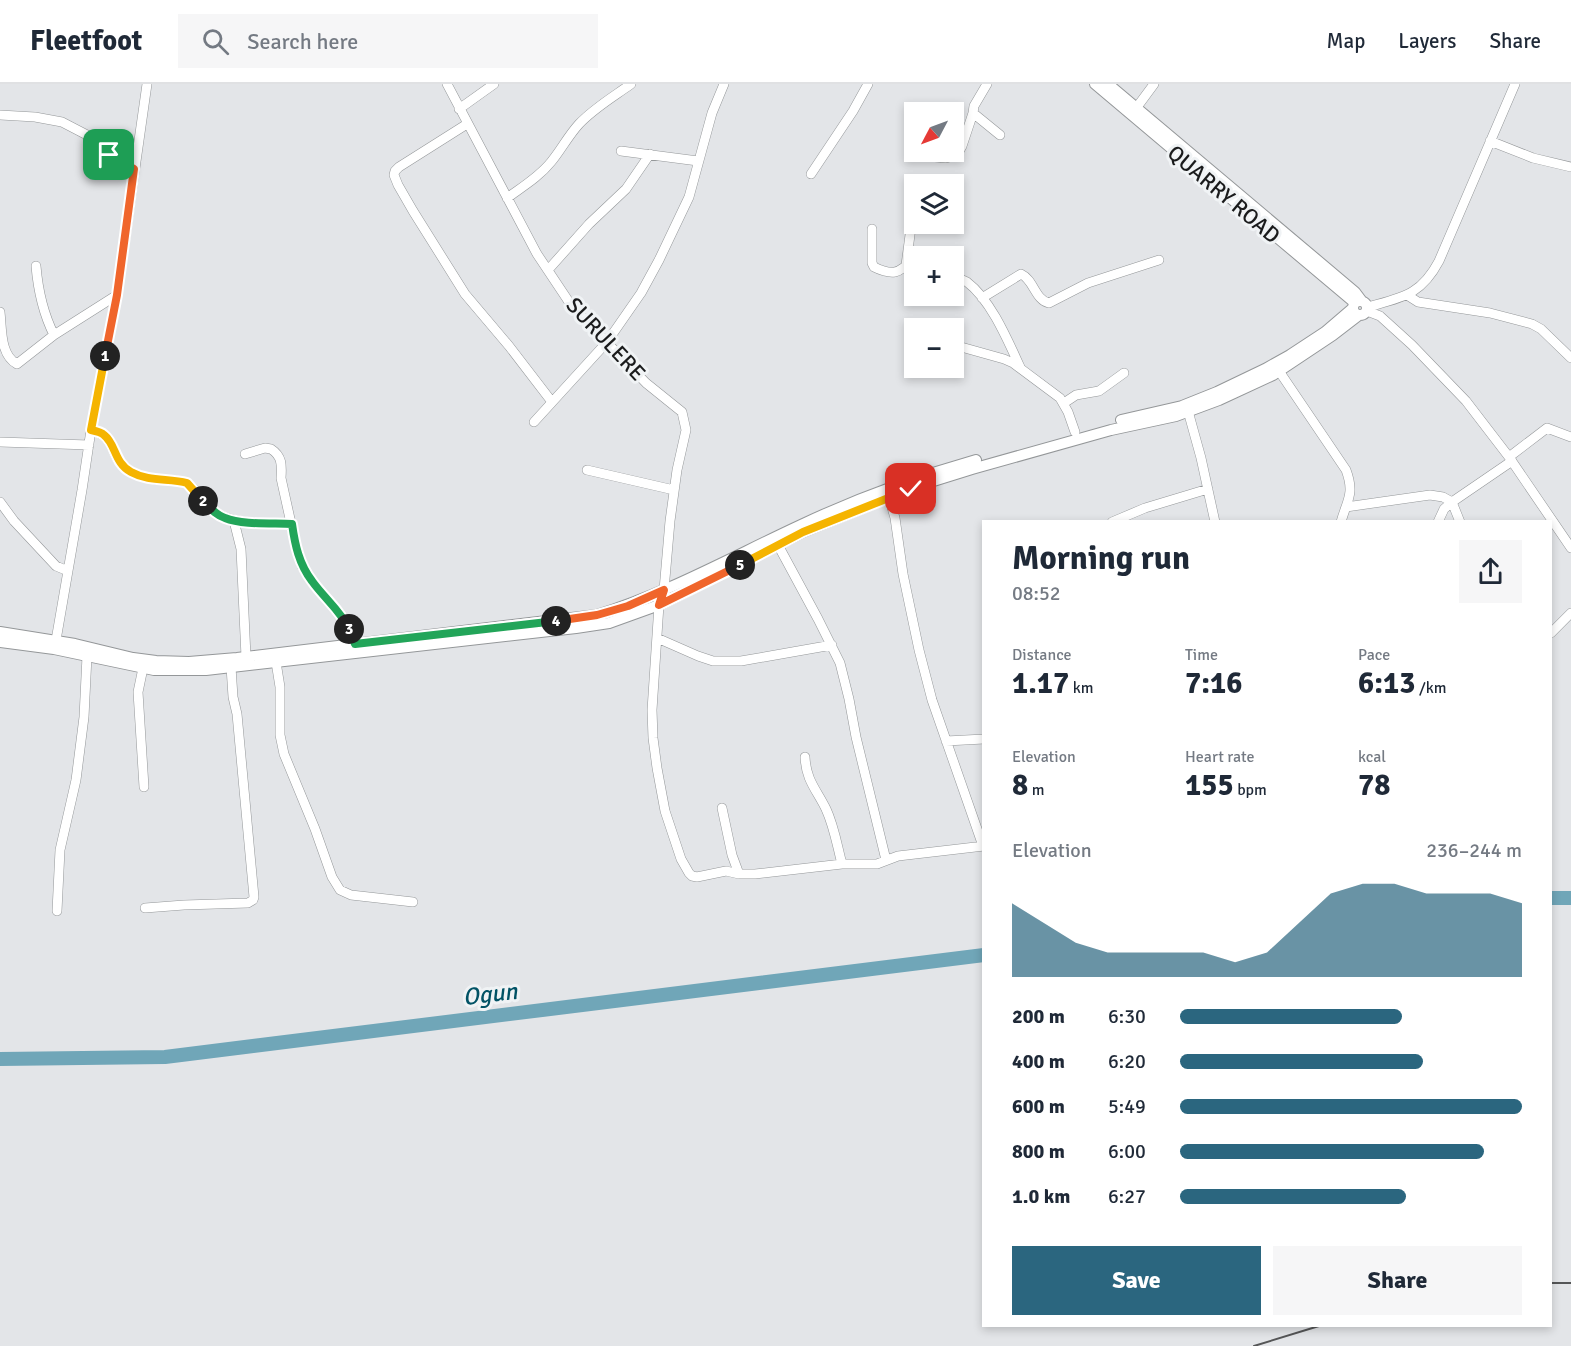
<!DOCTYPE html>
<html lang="en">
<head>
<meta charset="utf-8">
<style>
	:root { --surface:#fff; --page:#f6f6f7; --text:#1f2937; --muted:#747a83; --line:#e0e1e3; --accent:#2b667f }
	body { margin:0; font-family:Signika,sans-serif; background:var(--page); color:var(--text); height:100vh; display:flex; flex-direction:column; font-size:22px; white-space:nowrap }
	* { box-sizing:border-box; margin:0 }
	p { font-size:20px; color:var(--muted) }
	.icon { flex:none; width:33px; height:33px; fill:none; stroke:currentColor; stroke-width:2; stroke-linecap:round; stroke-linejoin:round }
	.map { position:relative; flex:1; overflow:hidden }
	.panel { position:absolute; left:982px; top:436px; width:570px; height:807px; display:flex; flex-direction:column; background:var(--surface); border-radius:0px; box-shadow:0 3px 9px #0003 }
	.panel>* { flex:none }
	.needle { width:39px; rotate:229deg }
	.buttons { position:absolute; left:904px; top:18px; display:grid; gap:12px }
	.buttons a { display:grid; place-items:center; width:60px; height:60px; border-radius:0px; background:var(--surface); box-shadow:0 3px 9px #0003; font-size:30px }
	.pin { position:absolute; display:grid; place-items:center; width:51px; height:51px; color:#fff; margin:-26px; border-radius:12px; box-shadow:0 3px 9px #0006 }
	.km { position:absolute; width:30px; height:30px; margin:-15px; border-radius:50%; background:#222; color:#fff; font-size:16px; line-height:30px; text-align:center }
	.round { display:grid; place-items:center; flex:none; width:63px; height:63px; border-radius:0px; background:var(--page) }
	.head { display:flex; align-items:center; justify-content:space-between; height:102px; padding:0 30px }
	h1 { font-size:33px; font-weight:700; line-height:45px }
	.metrics { display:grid; grid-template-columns:repeat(3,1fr); gap:9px; height:102px; padding:6px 30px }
	.metrics div { display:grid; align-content:center }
	.metrics b { font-size:30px; font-weight:700 }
	.metrics small { font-size:16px; font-weight:400 }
	.metrics p { font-size:16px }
	.chart { height:168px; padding:12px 30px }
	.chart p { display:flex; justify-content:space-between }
	.chart svg { width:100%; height:108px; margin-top:6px; fill:var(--accent); opacity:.7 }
	.primary-button { display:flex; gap:12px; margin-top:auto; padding:12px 30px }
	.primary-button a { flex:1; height:69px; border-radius:0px; background:var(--accent); color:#fff; font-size:24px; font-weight:700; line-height:69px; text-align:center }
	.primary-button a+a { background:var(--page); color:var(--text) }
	ul { padding:0 30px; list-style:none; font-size:20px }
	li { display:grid; grid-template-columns:96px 72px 1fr; align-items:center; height:45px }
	li i { height:15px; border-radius:8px; background:var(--accent) }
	header { display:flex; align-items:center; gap:36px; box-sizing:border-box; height:84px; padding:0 30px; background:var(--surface); border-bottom:2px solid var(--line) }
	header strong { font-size:28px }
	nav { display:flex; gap:33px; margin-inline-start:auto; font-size:21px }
	.search { width:420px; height:54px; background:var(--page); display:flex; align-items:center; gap:15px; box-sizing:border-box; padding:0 21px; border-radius:0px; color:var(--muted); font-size:22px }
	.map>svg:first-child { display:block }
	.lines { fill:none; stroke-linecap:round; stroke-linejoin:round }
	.river { stroke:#70a6b8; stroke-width:14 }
	.minor-casing { stroke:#949799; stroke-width:10 }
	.major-casing { stroke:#949799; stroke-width:12 }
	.minor { stroke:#fff; stroke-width:9 }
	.major { stroke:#fff; stroke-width:10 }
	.rail { stroke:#555657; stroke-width:2 }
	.split-1-casing { stroke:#fff; stroke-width:12 }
	.split-2-casing { stroke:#fff; stroke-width:12 }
	.split-3-casing { stroke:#fff; stroke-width:12 }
	.split-4-casing { stroke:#fff; stroke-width:12 }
	.split-5-casing { stroke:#fff; stroke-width:12 }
	.split-6-casing { stroke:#fff; stroke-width:12 }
	.split-1 { stroke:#f0652b; stroke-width:8 }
	.split-2 { stroke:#f5b400; stroke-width:8 }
	.split-3 { stroke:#22a559; stroke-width:8 }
	.split-4 { stroke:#22a559; stroke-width:8 }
	.split-5 { stroke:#f0652b; stroke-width:8 }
	.split-6 { stroke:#f5b400; stroke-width:8 }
	.labels { text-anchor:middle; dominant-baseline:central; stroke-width:6; stroke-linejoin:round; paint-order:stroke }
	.street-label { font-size:22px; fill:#1a1b1c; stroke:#f0f3f5 }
	.water-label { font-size:24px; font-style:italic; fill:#015265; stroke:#f0f3f5 }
</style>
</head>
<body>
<header>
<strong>Fleetfoot</strong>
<div class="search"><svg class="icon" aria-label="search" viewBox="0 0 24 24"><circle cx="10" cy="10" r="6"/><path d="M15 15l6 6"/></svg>Search here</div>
<nav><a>Map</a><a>Layers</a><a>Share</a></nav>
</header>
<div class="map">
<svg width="1571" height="1262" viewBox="0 0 1571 1262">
	<rect width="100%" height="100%" fill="#e3e5e8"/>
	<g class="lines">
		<path class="river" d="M 1551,814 L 1571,814
			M 0,975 L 165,973 L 984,871"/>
		<g class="minor-casing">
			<path id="minor" d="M 447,0 L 537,170 L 571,221 L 646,299 L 682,328 L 686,346 L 677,386 L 670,437 L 664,506 L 659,521 L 652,626 L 653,654 L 657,684 L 665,727 L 681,775 L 689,789 L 692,792 L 697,793 L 726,787 L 739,790 L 755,790 L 842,780 L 877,780 L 898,772 L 984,762
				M 987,0 L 974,22 L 973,29 L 1000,51
				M 1137,23 L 1154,0
				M 459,25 L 494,0
				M 0,31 L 35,33 L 62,38 L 87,51 L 109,71 L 134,85
				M 467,40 L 399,83 L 395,87 L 394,91 L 398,101 L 413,127 L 465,210 L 509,262 L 552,318
				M 1490,57 L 1533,74 L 1571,83
				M 621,67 L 698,77
				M 935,73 L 946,74 L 957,71 L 962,62 L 973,29
				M 811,90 L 853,27 L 868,0
				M 507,114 C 522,103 539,93 551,78 C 561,66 568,52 579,40 C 594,24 613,13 631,0
				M 872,145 L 872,179 L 874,183 C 880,186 888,189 895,188 C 904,186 904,179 915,181
				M 906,181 L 914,121
				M 36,182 C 38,206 43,229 54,251
				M 548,186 L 589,140 L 626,105 L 650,70
				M 954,192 C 958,194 963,196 967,198 C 991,216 1008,257 1020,283
				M 1407,211 L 1418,218 L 1490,229 L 1532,240 L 1541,245 L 1571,274
				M 982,214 L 1021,190 C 1034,196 1035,216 1049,219 L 1088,199 L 1159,176
				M 1368,223 C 1403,213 1421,211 1439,177 L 1515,0
				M 1367,227 L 1380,232 L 1412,261 L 1466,317 L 1509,373 L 1571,464
				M 0,228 C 2,245 0,271 17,280 L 54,251 L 117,211
				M 954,261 L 1004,275 L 1013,279 L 1060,314 L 1068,328 L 1075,348
				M 1279,287 L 1346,386 C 1355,410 1347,416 1341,438
				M 1064,319 L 1076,311 L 1099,307 L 1124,289
				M 1188,327 L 1201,374 L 1215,438
				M 534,338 L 607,258 L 641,209 L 659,176 L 689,113 L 712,29 L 724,0
				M 91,346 C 118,353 108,372 127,385 C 138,393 153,396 167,396 C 173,397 180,396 185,399 C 197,404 205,420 215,428 C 231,441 271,439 292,440
				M 0,358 L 89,361
				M 245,370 L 265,364 L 271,365 C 282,372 282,381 281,394 L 296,462 L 302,482 L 312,498 L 345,535 L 355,560
				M 1509,373 L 1547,344 L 1571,353
				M 587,386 L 674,406
				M 889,413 L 895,434 L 903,490 L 919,566 L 932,616 L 983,762
				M 0,418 L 14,437 L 56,482 L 68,487
				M 1346,423 L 1430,411 L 1443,413 L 1452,418 L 1460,438
				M 234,437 L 241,465 L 246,573
				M 1112,438 L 1145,424 L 1208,405
				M 1438,438 L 1444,425 L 1452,418 L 1512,377
				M 778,461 L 818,535 L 840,579 L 849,615 L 856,653 L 886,776
				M 1551,549 L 1571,529
				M 657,554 L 698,572 L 713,577 L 741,577 L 832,561
				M 55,562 L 82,406 L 91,346 L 117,211 L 147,0
				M 276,578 L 280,603 L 280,651 L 284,670 L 315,745 L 332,793 L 340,806 L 351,811 L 413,818
				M 143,584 L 138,608 L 144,703
				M 946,657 L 984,655
				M 805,673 C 806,696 816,705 826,725 C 834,742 837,761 842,780
				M 722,724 L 732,771 L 739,790
				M 145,824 L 184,821 L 248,819 L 253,816 L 254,813 L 237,630 L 233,613 L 231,583
				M 57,827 L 60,766 L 76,696 L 84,633 L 87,572"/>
		</g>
		<g class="major-casing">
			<path id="major" d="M 1095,0 L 1355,219
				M 1108,0 L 1355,208 L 1361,216
				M1353 224a7 7 0 1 1 14 0a7 7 0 1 1-14 0Z
				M 1121,336 L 1182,322 L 1217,308 L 1265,285 L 1290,271 L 1325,248 L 1353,224
				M 0,548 L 75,560 L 133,574 L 156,577 L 189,578 L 237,574 L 597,531 C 668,509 734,472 801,441 C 858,414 916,393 976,376
				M 0,558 L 54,565 L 154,586 L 206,586 L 576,544 L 609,539 L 659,521 L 803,448 L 911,404 L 972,385 L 1111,346 L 1176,332 L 1219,316 L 1273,291 L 1333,251 L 1359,231"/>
		</g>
		<use href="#minor" class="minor"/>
		<use href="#major" class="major"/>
		<path class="rail" d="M 1551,1199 L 1571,1199
			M 1254,1262 L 1319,1242"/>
	</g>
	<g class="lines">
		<g class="split-1-casing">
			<path id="split-1" d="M 105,272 L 117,211 L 134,85 L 109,71"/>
		</g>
		<g class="split-2-casing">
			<path id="split-2" d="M 105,272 L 91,346 C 96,347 101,348 104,351 C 116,360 114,379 131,388 C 149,398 169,394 187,399 L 203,417"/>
		</g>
		<g class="split-3-casing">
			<path id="split-3" d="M 203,417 C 210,424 216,431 225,434 C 242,441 273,439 292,440 C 295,461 299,480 312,497 C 324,514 341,527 349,545"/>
		</g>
		<g class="split-4-casing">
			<path id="split-4" d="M 349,545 L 355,560 L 556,537"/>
		</g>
		<g class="split-5-casing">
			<path id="split-5" d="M 556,537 L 597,531 L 628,522 L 664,506 L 659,521 L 740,481"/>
		</g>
		<g class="split-6-casing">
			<path id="split-6" d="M 740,481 L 803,448 L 911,405"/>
		</g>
		<use href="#split-1" class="split-1"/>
		<use href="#split-2" class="split-2"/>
		<use href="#split-3" class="split-3"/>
		<use href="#split-4" class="split-4"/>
		<use href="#split-5" class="split-5"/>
		<use href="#split-6" class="split-6"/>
	</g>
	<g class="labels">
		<g class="street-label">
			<text transform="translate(1224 110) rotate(40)">QUARRY ROAD</text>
			<text transform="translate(606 255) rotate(47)">SURULERE</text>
		</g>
		<g class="water-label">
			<text transform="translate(490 910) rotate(-7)">Ogun</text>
		</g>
	</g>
</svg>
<div class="buttons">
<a><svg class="needle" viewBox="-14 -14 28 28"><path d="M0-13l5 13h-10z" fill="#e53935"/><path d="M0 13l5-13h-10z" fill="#747a83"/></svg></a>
<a><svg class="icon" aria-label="layers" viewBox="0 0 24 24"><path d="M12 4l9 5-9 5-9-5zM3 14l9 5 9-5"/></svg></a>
<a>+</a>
<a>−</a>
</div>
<div class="pin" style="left:109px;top:71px;background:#1e9e55"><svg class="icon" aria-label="arrive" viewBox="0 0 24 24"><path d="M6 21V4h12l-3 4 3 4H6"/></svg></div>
<div class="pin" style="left:911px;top:405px;background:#d93025"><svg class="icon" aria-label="check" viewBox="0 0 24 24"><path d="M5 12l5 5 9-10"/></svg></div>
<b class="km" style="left:105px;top:272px">1</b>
<b class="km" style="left:203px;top:417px">2</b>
<b class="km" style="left:349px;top:545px">3</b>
<b class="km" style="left:556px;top:537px">4</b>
<b class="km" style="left:740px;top:481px">5</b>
<section class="panel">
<div class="head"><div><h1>Morning run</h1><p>08:52</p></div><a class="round"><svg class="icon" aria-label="share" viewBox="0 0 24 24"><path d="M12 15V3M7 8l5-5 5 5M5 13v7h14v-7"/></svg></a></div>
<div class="metrics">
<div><p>Distance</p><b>1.17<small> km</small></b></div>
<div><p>Time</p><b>7:16</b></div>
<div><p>Pace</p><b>6:13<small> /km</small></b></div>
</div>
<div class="metrics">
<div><p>Elevation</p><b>8<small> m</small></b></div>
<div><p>Heart rate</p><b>155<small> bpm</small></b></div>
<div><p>kcal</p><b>78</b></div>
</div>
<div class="chart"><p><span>Elevation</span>236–244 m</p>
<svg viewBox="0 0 160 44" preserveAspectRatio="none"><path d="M0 44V14L10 22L20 30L30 34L40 34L50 34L60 34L70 38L80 34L90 22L100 10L110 6L120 6L130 10L140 10L150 10L160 14V44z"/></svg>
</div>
<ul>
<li><b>200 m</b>6:30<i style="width:65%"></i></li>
<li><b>400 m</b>6:20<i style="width:71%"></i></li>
<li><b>600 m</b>5:49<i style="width:100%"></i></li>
<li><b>800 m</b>6:00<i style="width:89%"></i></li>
<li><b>1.0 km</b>6:27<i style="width:66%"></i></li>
</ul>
<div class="primary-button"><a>Save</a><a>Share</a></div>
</section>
</div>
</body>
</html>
